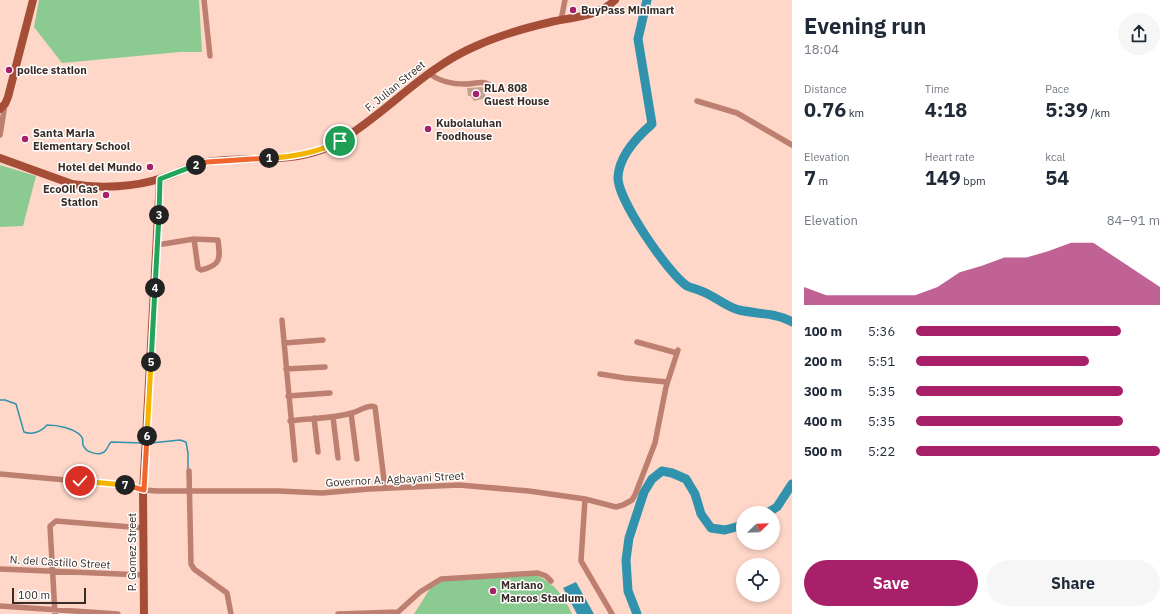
<!DOCTYPE html>
<html lang="en">
<head>
<meta charset="utf-8">
<style>
	:root { --surface:#fff; --page:#f6f6f7; --text:#1f2937; --muted:#747a83; --accent:#a72069 }
	body { margin:0; font-family:"IBM Plex Sans",sans-serif; background:var(--page); color:var(--text); height:100vh; display:flex; flex-direction:column; font-size:15px; white-space:nowrap }
	* { box-sizing:border-box; margin:0 }
	p { font-size:13px; color:var(--muted) }
	.icon { flex:none; width:22px; height:22px; fill:none; stroke:currentColor; stroke-width:2; stroke-linecap:round; stroke-linejoin:round }
	.map { position:relative; flex:1; overflow:hidden }
	.details { display:flex; flex-direction:column; background:var(--surface); width:380px }
	.details>* { flex:none }
	.needle { width:26px; rotate:67deg }
	.fabs { position:absolute; left:736px; top:506px; display:grid; gap:8px }
	.fabs a { display:grid; place-items:center; width:44px; height:44px; border-radius:50%; background:var(--surface); box-shadow:0 2px 6px #0003; font-size:20px }
	.scale { position:absolute; left:12px; bottom:10px; width:74px; box-sizing:border-box; padding-left:4px; border:2px solid #392b25; border-top:0; font-size:11px; line-height:14px; white-space:nowrap; color:#392b25; -webkit-text-stroke:3px #fff; paint-order:stroke }
	.pin { position:absolute; display:grid; place-items:center; width:34px; height:34px; color:#fff; margin:-17px; border:2px solid #fff; border-radius:50%; box-shadow:0 1px 4px #0007 }
	.km { position:absolute; width:20px; height:20px; margin:-10px; border-radius:50%; background:#222; color:#fff; font-size:11px; line-height:20px; text-align:center }
	.round { display:grid; place-items:center; flex:none; width:42px; height:42px; border-radius:21px; background:var(--page) }
	.summary { display:flex; align-items:center; justify-content:space-between; height:68px; padding:0 12px }
	h1 { font-size:22px; font-weight:700; line-height:30px }
	.figures { display:grid; grid-template-columns:repeat(3,1fr); gap:6px; height:68px; padding:4px 12px }
	.figures div { display:grid; align-content:center }
	.figures b { font-size:20px; font-weight:700 }
	.figures small { font-size:11px; font-weight:400 }
	.figures p { font-size:11px }
	.chart { height:112px; padding:8px 12px }
	.chart p { display:flex; justify-content:space-between }
	.chart svg { width:100%; height:72px; margin-top:4px; fill:var(--accent); opacity:.7 }
	.button { display:flex; gap:8px; margin-top:auto; padding:8px 12px }
	.button a { flex:1; height:46px; border-radius:24px; background:var(--accent); color:#fff; font-size:16px; font-weight:700; line-height:46px; text-align:center }
	.button a+a { background:var(--page); color:var(--text) }
	ul { padding:0 12px; list-style:none; font-size:13px }
	li { display:grid; grid-template-columns:64px 48px 1fr; align-items:center; height:30px }
	li i { height:10px; border-radius:5px; background:var(--accent) }
	main { display:flex; flex:1; min-height:0 }
	.map>svg:first-child { display:block }
	.green { fill:#8bca91 }
	.water { fill:#3192ad }
	.lines { fill:none; stroke-linecap:round; stroke-linejoin:round }
	.stream { stroke:#3192ad; stroke-width:1.5 }
	.river { stroke:#3192ad; stroke-width:9 }
	.building { fill:#c5a191 }
	.street { stroke:#bd7f6f; stroke-width:5.5 }
	.secondary { stroke:#a64d37; stroke-width:8 }
	.split-1-casing { stroke:#fff; stroke-width:8 }
	.split-2-casing { stroke:#fff; stroke-width:8 }
	.split-3-casing { stroke:#fff; stroke-width:8 }
	.split-4-casing { stroke:#fff; stroke-width:8 }
	.split-5-casing { stroke:#fff; stroke-width:8 }
	.split-6-casing { stroke:#fff; stroke-width:8 }
	.split-7-casing { stroke:#fff; stroke-width:8 }
	.split-8-casing { stroke:#fff; stroke-width:8 }
	.split-1 { stroke:#f5b400; stroke-width:5 }
	.split-2 { stroke:#f0652b; stroke-width:5 }
	.split-3 { stroke:#22a559; stroke-width:5 }
	.split-4 { stroke:#22a559; stroke-width:5 }
	.split-5 { stroke:#22a559; stroke-width:5 }
	.split-6 { stroke:#f5b400; stroke-width:5 }
	.split-7 { stroke:#f0652b; stroke-width:5 }
	.split-8 { stroke:#f5b400; stroke-width:5 }
	.poi-dot { fill:#a72069; stroke:#fff; stroke-width:1.5 }
	.labels { text-anchor:middle; dominant-baseline:central; stroke-width:3; stroke-linejoin:round; paint-order:stroke }
	.poi-label { font-size:11px; font-weight:bold; fill:#392b25; stroke:#fff; text-anchor:start }
	.street-label { font-size:11px; fill:#392b25; stroke:#fff }
</style>
</head>
<body>
<main>
<div class="map">
<svg width="792" height="614" viewBox="0 0 792 614">
	<rect width="100%" height="100%" fill="#fed7c8"/>
	<path class="green" d="M 39,0 L 199,0 L 202,52 L 180,52 L 62,63 L 34,27 Z
		M 0,165 L 36,176 L 23,226 L 0,227 Z
		M 536,575 C 554,583 564,596 572,614 L 414,614 L 431,587 L 442,581 Z"/>
	<path class="water" d="M 576,582 L 594,614 L 577,614 L 563,588 Z"/>
	<g class="lines">
		<path class="stream" d="M 0,400 L 5,400 L 16,404 L 24,432 C 32,435 41,432 47,425 C 57,425 74,428 81,436 C 84,439 82,441 83,445 C 86,453 101,457 106,450 C 108,447 109,444 111,442 L 143,443
			M 151,443 L 180,440 L 186,442 L 188,453 L 188,469"/>
		<path class="river" d="M 647,0 L 638,39 L 652,124 C 637,137 619,156 618,177 C 617,199 668,273 687,286 C 691,288 697,289 701,291 C 713,295 728,308 739,310 C 756,314 778,313 792,322
			M 767,513 L 777,507 L 792,484
			M 637,614 L 628,591 L 626,560 L 629,538 L 644,492 L 652,479 L 662,471 L 672,473 L 686,479 L 695,494 L 701,514 L 711,528 L 725,530 L 743,525"/>
	</g>
	<path class="building" d="M 483,87 L 486,98 L 474,101 L 471,96 L 468,96 L 467,88 Z"/>
	<g class="lines">
		<path class="street" d="M 204,0 L 210,56
			M 561,20 L 565,0
			M 429,73 C 438,81 453,84 465,84 C 475,84 482,80 490,85
			M 697,101 L 737,113 L 792,145
			M 0,135 L 5,104
			M 157,245 L 194,239 L 218,240 C 220,258 222,265 201,270 L 198,268 L 194,239
			M 282,320 L 295,460
			M 637,342 L 677,353
			M 284,343 L 323,340
			M 286,369 L 325,367
			M 600,374 L 625,378 L 667,382
			M 288,396 L 330,393
			M 351,413 L 357,459
			M 333,417 L 338,458
			M 314,418 L 318,452
			M 290,421 C 311,418 332,419 352,413 C 359,411 369,404 375,407 L 385,488
			M 189,471 L 191,564 L 194,569 L 227,593 L 231,614
			M 0,474 L 121,485 L 144,490 L 157,491 L 279,491 L 322,493 L 369,489 L 459,485 L 529,491 L 585,499 L 616,507 L 623,505 L 632,500 L 635,495 L 655,443 L 666,387 L 678,350
			M 585,499 L 581,561 L 612,614
			M 0,569 L 143,575
			M 0,606 L 118,614
			M 398,612 L 420,592 L 441,579 L 538,573 L 546,576 L 551,581
			M 55,614 L 50,526 L 56,521 L 143,528
			M 338,614 L 398,612"/>
		<path class="secondary" d="M 0,109 L 5,104 L 8,97 L 33,0
			M 0,158 L 72,184 C 100,189 136,187 162,178 C 178,174 191,164 207,162 C 251,155 301,166 340,141 C 388,112 424,68 476,46 C 500,35 525,28 551,22 C 573,17 598,17 615,0
			M 144,614 L 143,492 L 160,179"/>
	</g>
	<g class="lines">
		<g class="split-1-casing">
			<path id="split-1" d="M 269,158 C 294,157 317,153 340,141"/>
		</g>
		<g class="split-2-casing">
			<path id="split-2" d="M 196,165 L 207,162 L 269,158"/>
		</g>
		<g class="split-3-casing">
			<path id="split-3" d="M 159,215 L 160,179 L 196,165"/>
		</g>
		<g class="split-4-casing">
			<path id="split-4" d="M 155,288 L 159,215"/>
		</g>
		<g class="split-5-casing">
			<path id="split-5" d="M 151,362 L 155,288"/>
		</g>
		<g class="split-6-casing">
			<path id="split-6" d="M 147,436 L 151,362"/>
		</g>
		<g class="split-7-casing">
			<path id="split-7" d="M 125,485 L 144,490 L 147,436"/>
		</g>
		<g class="split-8-casing">
			<path id="split-8" d="M 80,481 L 125,485"/>
		</g>
		<use href="#split-1" class="split-1"/>
		<use href="#split-2" class="split-2"/>
		<use href="#split-3" class="split-3"/>
		<use href="#split-4" class="split-4"/>
		<use href="#split-5" class="split-5"/>
		<use href="#split-6" class="split-6"/>
		<use href="#split-7" class="split-7"/>
		<use href="#split-8" class="split-8"/>
	</g>
	<g class="poi-dot">
		<circle cx="573" cy="10" r="4"/>
		<circle cx="9" cy="70" r="4"/>
		<circle cx="476" cy="94" r="4"/>
		<circle cx="428" cy="129" r="4"/>
		<circle cx="25" cy="139" r="4"/>
		<circle cx="150" cy="167" r="4"/>
		<circle cx="106" cy="195" r="4"/>
		<circle cx="493" cy="591" r="4"/>
	</g>
	<g class="labels">
		<g class="poi-label">
			<text x="581" y="10">BuyPass Minimart</text>
			<text x="17" y="70">police station</text>
			<text x="484" y="88">RLA 808<tspan x="484" dy="13">Guest House</tspan></text>
			<text x="436" y="123">Kubolaluhan<tspan x="436" dy="13">Foodhouse</tspan></text>
			<text x="33" y="133">Santa Maria<tspan x="33" dy="13">Elementary School</tspan></text>
			<text x="142" y="167" text-anchor="end">Hotel del Mundo</text>
			<text x="98" y="189" text-anchor="end">EcoOil Gas<tspan x="98" dy="13">Station</tspan></text>
			<text x="501" y="585">Mariano<tspan x="501" dy="13">Marcos Stadium</tspan></text>
		</g>
		<g class="street-label">
			<text transform="translate(395 86) rotate(-39)">F. Julian Street</text>
			<text transform="translate(395 479) rotate(-3)">Governor A. Agbayani Street</text>
			<text transform="translate(132 552) rotate(-90)">P. Gomez Street</text>
			<text transform="translate(60 562) rotate(3)">N. del Castillo Street</text>
		</g>
	</g>
</svg>
<div class="fabs">
<a><svg class="needle" viewBox="-14 -14 28 28"><path d="M0-13l5 13h-10z" fill="#e53935"/><path d="M0 13l5-13h-10z" fill="#747a83"/></svg></a>
<a><svg class="icon" aria-label="locate" viewBox="0 0 24 24"><circle cx="12" cy="12" r="6"/><path d="M12 2v4M12 18v4M2 12h4M18 12h4"/></svg></a>
</div>
<div class="scale">100 m</div>
<div class="pin" style="left:340px;top:141px;background:#1e9e55"><svg class="icon" aria-label="arrive" viewBox="0 0 24 24"><path d="M6 21V4h12l-3 4 3 4H6"/></svg></div>
<div class="pin" style="left:80px;top:481px;background:#d93025"><svg class="icon" aria-label="check" viewBox="0 0 24 24"><path d="M5 12l5 5 9-10"/></svg></div>
<b class="km" style="left:269px;top:158px">1</b>
<b class="km" style="left:196px;top:165px">2</b>
<b class="km" style="left:159px;top:215px">3</b>
<b class="km" style="left:155px;top:288px">4</b>
<b class="km" style="left:151px;top:362px">5</b>
<b class="km" style="left:147px;top:436px">6</b>
<b class="km" style="left:125px;top:485px">7</b>
</div>
<section class="details">
<div class="summary"><div><h1>Evening run</h1><p>18:04</p></div><a class="round"><svg class="icon" aria-label="share" viewBox="0 0 24 24"><path d="M12 15V3M7 8l5-5 5 5M5 13v7h14v-7"/></svg></a></div>
<div class="figures">
<div><p>Distance</p><b>0.76<small> km</small></b></div>
<div><p>Time</p><b>4:18</b></div>
<div><p>Pace</p><b>5:39<small> /km</small></b></div>
</div>
<div class="figures">
<div><p>Elevation</p><b>7<small> m</small></b></div>
<div><p>Heart rate</p><b>149<small> bpm</small></b></div>
<div><p>kcal</p><b>54</b></div>
</div>
<div class="chart"><p><span>Elevation</span>84–91 m</p>
<svg viewBox="0 0 160 44" preserveAspectRatio="none"><path d="M0 44V33L10 38L20 38L30 38L40 38L50 38L60 33L70 24L80 20L90 15L100 15L110 11L120 6L130 6L140 15L150 24L160 33V44z"/></svg>
</div>
<ul>
<li><b>100 m</b>5:36<i style="width:84%"></i></li>
<li><b>200 m</b>5:51<i style="width:71%"></i></li>
<li><b>300 m</b>5:35<i style="width:85%"></i></li>
<li><b>400 m</b>5:35<i style="width:85%"></i></li>
<li><b>500 m</b>5:22<i style="width:100%"></i></li>
</ul>
<div class="button"><a>Save</a><a>Share</a></div>
</section>
</main>
</body>
</html>
